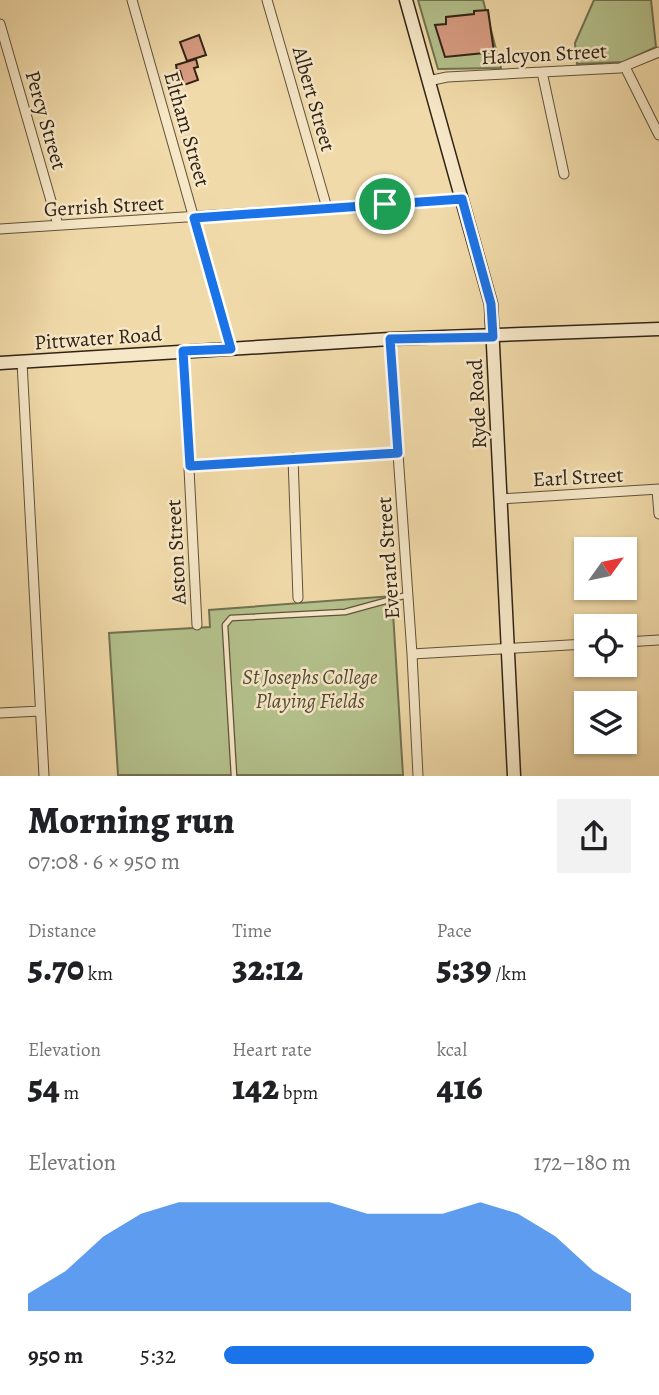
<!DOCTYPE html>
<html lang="en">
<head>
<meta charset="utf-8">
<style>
	:root { --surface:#fff; --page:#f2f2f2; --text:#202124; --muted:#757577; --accent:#1a73e8 }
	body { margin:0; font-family:Alegreya,serif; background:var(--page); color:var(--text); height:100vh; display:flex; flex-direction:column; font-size:26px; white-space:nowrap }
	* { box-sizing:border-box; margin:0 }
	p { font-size:23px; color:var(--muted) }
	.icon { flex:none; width:38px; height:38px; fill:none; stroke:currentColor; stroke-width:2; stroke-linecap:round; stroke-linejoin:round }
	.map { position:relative; height:776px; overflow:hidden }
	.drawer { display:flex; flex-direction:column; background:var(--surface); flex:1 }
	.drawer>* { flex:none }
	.needle { width:46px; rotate:57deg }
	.buttons { position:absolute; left:574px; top:537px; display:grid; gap:14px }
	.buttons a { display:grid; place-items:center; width:63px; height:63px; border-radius:0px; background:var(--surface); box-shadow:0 2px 5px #0004; font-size:35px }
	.pin { position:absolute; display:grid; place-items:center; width:60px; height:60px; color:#fff; margin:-30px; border:4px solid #fff; border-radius:50%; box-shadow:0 2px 7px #0007 }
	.round { display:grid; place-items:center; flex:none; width:74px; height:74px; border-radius:0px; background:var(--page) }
	.summary { display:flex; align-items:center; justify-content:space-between; height:119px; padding:0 28px }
	h1 { font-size:38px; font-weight:800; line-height:52px }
	.metrics { display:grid; grid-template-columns:repeat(3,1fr); gap:10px; height:119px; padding:7px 28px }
	.metrics div { display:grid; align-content:center }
	.metrics b { font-size:35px; font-weight:800 }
	.metrics small { font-size:19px; font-weight:400 }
	.metrics p { font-size:19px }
	.chart { height:196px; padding:14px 28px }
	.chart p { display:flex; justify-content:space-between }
	.chart svg { width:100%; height:126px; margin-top:7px; fill:var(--accent); opacity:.7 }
	ul { padding:0 28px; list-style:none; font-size:23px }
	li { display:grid; grid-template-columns:112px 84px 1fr; align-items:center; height:52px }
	li i { height:18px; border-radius:9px; background:var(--accent) }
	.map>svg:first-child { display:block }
	.green { fill:#b4c18c; stroke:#727251; stroke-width:2 }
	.building { fill:#d89c82; stroke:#302316; stroke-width:2 }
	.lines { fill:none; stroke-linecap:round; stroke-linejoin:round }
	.service-casing { stroke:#60513b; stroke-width:7 }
	.minor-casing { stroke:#60513b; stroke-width:11 }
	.secondary-casing { stroke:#302316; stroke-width:15 }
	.service { stroke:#f6e7c7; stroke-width:4.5 }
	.minor { stroke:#f6e7c7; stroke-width:9 }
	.secondary { stroke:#f6e7c7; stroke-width:12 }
	.route-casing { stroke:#fff; stroke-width:14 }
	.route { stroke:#1a73e8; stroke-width:9 }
	.labels { text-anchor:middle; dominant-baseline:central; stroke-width:5; stroke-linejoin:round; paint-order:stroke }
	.street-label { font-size:21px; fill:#302316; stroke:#f6e7c7 }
	.park-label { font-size:21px; font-style:italic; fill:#514a34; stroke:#f6e7c7 }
</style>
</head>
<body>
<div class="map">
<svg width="659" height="776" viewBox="0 0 659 776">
	<rect width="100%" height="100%" fill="#f1daa9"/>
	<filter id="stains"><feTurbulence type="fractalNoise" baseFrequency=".00286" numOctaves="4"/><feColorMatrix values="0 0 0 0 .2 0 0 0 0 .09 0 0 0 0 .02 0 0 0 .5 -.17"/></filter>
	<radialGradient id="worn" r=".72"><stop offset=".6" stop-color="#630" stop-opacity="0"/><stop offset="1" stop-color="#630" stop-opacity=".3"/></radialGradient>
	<path class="green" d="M 418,0 L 483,0 L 501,68 L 438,69 Z
		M 594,0 L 651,0 L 656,47 L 623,62 L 577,64 L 575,43 Z
		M 392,596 L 403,775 L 118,775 L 109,633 L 210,627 L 209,610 Z"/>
	<path class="building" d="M 488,10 L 494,52 L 445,57 L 435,25 L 446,24 L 446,17 L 474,14 L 474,11 Z
		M 199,35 L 206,55 L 187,61 L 180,42 Z
		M 196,59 L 198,67 L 194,68 L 198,80 L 184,85 L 180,71 L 177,71 L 176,65 Z"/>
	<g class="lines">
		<g class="service-casing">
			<path id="service" d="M 234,776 L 225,625 L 231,618 L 345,612 L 407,595"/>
		</g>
		<g class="minor-casing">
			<path id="minor" d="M 132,0 L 231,349
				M 267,0 L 327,208
				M 0,24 L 58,225
				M 625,67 L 659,135
				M 542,72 L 564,174
				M 428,81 L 447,77 L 620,68 L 659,52
				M 0,229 L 462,199
				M 390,339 L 412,654 L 418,776
				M 183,351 L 197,625
				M 22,362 L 44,776
				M 293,458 L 298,598
				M 190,466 L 398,453
				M 657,490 L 659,514
				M 500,499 L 659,489
				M 625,642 L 659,640
				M 412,654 L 586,644
				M 0,713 L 40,711"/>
		</g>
		<g class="secondary-casing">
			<path id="secondary" d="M 406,0 L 491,304 L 514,776
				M 0,363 L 390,339 L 659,329"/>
		</g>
		<use href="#service" class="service"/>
		<use href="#minor" class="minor"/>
		<use href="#secondary" class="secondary"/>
	</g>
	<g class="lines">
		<g class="route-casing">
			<path id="route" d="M 462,199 L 491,304 L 493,337 L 390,339 L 398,453 L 190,466 L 183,351 L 231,349 L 194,218 Z"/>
		</g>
		<use href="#route" class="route"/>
	</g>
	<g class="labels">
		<g class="street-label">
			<text transform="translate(544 54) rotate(-3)">Halcyon Street</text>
			<text transform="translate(314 99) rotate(74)">Albert Street</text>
			<text transform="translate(46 120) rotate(74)">Percy Street</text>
			<text transform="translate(187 129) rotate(74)">Eltham Street</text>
			<text transform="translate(104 206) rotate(-3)">Gerrish Street</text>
			<text transform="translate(98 338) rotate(-4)">Pittwater Road</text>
			<text transform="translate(477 404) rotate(-93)">Ryde Road</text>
			<text transform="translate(578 477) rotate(-3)">Earl Street</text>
			<text transform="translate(176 552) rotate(-93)">Aston Street</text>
			<text transform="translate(388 558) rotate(-94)">Everard Street</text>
		</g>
		<g class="park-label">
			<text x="310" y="677">St Josephs College<tspan x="310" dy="24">Playing Fields</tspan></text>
		</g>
	</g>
	<rect width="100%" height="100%" filter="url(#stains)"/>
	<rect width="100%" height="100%" fill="url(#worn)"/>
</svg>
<div class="buttons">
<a><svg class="needle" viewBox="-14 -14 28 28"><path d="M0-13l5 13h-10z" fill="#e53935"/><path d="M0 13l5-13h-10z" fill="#757577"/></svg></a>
<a><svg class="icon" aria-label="locate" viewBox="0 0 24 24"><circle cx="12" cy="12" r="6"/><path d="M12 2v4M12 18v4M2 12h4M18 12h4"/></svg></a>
<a><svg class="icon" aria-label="layers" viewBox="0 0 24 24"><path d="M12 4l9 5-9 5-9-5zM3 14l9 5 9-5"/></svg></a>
</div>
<div class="pin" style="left:385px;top:204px;background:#1e9e55"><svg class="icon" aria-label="arrive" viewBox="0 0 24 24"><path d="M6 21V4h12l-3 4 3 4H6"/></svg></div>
</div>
<section class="drawer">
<div class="summary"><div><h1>Morning run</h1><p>07:08 · 6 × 950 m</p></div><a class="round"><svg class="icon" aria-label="share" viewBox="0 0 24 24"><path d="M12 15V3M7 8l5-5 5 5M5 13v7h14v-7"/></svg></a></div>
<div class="metrics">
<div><p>Distance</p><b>5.70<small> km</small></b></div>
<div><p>Time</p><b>32:12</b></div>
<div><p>Pace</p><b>5:39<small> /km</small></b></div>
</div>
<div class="metrics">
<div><p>Elevation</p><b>54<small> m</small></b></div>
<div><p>Heart rate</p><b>142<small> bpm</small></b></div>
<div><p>kcal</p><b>416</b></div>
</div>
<div class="chart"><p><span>Elevation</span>172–180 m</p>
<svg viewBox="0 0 160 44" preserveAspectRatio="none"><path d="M0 44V38L10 30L20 18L30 10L40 6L50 6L60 6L70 6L80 6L90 10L100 10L110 10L120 6L130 10L140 18L150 30L160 38V44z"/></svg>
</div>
<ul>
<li><b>950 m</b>5:32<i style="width:91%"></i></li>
</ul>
</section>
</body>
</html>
